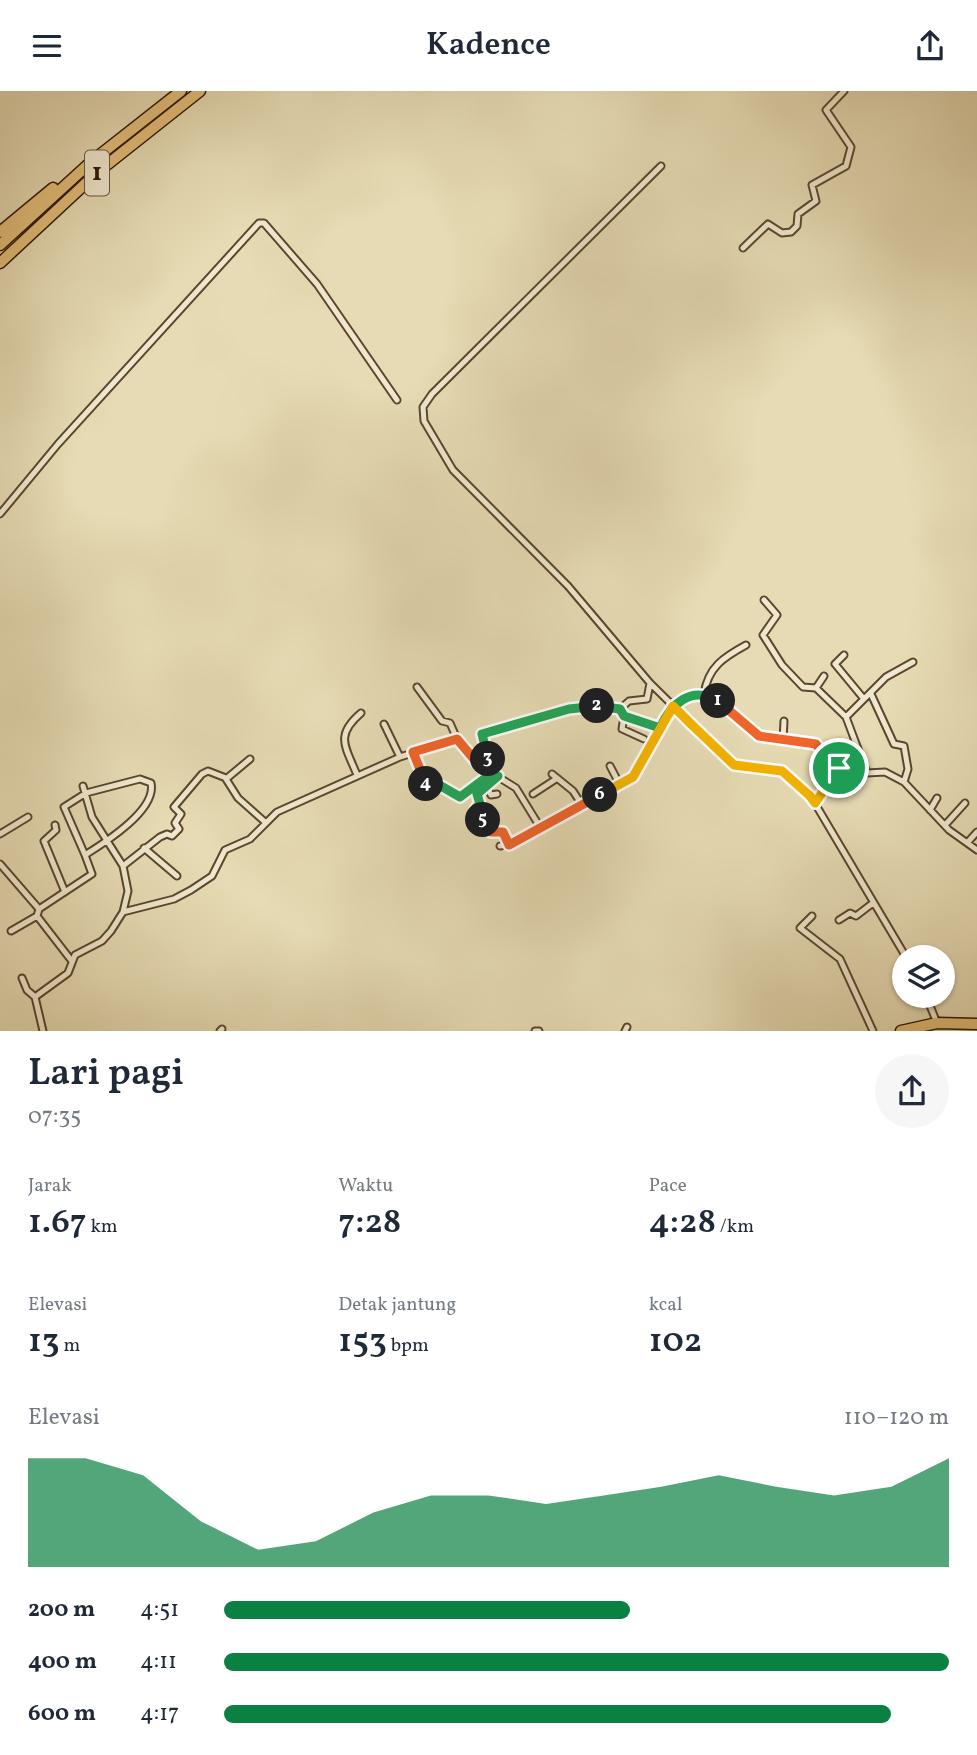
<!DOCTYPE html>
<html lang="id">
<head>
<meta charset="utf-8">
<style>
	:root { --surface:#fff; --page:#f6f6f7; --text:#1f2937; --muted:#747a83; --accent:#0b8043 }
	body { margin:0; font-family:Vollkorn,serif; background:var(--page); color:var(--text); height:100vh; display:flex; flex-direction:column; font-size:26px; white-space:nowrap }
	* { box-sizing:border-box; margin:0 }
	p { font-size:23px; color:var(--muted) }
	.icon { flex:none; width:38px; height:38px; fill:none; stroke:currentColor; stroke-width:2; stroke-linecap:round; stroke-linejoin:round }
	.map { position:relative; height:940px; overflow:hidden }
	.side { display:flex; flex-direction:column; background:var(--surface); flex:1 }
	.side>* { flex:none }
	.buttons { position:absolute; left:892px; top:854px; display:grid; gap:14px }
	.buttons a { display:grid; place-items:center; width:63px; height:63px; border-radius:50%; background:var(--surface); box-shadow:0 2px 5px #0004; font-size:35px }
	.pin { position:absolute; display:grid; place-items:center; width:60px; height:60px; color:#fff; margin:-30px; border:4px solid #fff; border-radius:50%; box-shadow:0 2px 7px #0007 }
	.km { position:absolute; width:35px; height:35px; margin:-18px; border-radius:50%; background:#222; color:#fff; font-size:19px; line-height:35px; text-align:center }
	.round { display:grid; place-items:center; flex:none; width:74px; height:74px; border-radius:37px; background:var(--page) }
	.summary { display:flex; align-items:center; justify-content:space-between; height:119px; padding:0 28px }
	h1 { font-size:38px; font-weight:600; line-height:52px }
	.figures { display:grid; grid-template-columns:repeat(3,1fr); gap:10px; height:119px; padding:7px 28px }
	.figures div { display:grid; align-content:center }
	.figures b { font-size:35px; font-weight:600 }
	.figures small { font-size:19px; font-weight:400 }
	.figures p { font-size:19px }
	.chart { height:196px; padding:14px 28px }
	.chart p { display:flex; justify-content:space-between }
	.chart svg { width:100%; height:126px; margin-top:7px; fill:var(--accent); opacity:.7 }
	ul { padding:0 28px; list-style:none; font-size:23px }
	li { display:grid; grid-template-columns:112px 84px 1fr; align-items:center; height:52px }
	li i { height:18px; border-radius:9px; background:var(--accent) }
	header { display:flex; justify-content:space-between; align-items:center; height:91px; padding:0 28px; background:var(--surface); font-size:32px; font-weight:600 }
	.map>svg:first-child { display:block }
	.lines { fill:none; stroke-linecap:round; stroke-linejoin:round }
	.street-casing { stroke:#5a472d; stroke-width:9 }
	.highway-casing { stroke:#2b1600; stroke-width:13 }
	.street { stroke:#efe8ce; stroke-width:5 }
	.highway { stroke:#e3be7a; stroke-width:10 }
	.split-1-casing { stroke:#fff; stroke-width:14 }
	.split-2-casing { stroke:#fff; stroke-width:14 }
	.split-3-casing { stroke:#fff; stroke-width:14 }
	.split-4-casing { stroke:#fff; stroke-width:14 }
	.split-5-casing { stroke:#fff; stroke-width:14 }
	.split-6-casing { stroke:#fff; stroke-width:14 }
	.split-7-casing { stroke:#fff; stroke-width:14 }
	.split-8-casing { stroke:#fff; stroke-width:14 }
	.split-9-casing { stroke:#fff; stroke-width:14 }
	.split-1 { stroke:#f0652b; stroke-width:9 }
	.split-2 { stroke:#22a559; stroke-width:9 }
	.split-3 { stroke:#22a559; stroke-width:9 }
	.split-4 { stroke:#f0652b; stroke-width:9 }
	.split-5 { stroke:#22a559; stroke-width:9 }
	.split-6 { stroke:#f0652b; stroke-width:9 }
	.split-7 { stroke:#f5b400; stroke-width:9 }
	.split-8 { stroke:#f5b400; stroke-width:9 }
	.split-9 { stroke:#f5b400; stroke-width:9 }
	.labels { text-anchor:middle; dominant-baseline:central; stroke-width:7; stroke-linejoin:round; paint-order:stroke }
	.shield { fill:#efe8ce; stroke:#66553e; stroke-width:2 }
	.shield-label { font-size:26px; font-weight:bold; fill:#2b1600 }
</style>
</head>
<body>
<header><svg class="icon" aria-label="menu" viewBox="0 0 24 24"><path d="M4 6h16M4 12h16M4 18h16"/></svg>Kadence<svg class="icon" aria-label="share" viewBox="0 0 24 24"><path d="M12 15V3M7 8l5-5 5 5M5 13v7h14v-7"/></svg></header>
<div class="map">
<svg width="977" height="940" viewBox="0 0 977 940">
	<rect width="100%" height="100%" fill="#e6dbb4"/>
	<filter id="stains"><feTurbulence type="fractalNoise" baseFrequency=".00286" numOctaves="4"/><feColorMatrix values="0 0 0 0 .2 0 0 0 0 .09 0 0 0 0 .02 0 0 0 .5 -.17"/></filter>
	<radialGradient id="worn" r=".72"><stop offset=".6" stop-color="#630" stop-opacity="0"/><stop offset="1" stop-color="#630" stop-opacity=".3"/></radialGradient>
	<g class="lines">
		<g class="street-casing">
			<path id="street" d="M 661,75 L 432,303 L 423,316 L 424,330 L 453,379 L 568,495 L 650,592 L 728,669 L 740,676 L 781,680 L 810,704 L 906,866
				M 743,157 L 768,133 L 782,142 L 791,141 L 797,135 L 798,123 L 816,110 L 812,94 L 846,75 L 851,56 L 826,19 L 844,0
				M 0,423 L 58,353 L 259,132 L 264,132 L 317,193 L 397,309
				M 764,509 L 777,524 L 763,544 L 782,574 L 803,596 L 816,597 L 846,626
				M 844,564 L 835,573 L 864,608
				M 417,596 L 442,630 L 450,632 L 457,648
				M 816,597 L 824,585
				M 704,603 C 708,576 724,566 746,554
				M 871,603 L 894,653 L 904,655 L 908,678 L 904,691
				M 620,618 L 629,610 L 647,608 L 650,592
				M 624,625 L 622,638 L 644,648
				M 384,633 L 400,666
				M 783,649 L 784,630
				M 413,661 L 428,697 L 441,695 L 460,706 L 492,682 L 482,643 L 569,618 L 587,615 L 620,618 L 624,625 L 660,637
				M 250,668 L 226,688 L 238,707 L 265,731
				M 610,675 L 620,694
				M 867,682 L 846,626 L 886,586 L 913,571
				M 552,683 L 573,700 L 582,714
				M 357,684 C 346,656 334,645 361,622
				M 497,685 L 477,703 L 480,713 L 476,717 L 491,741 L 503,742 L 509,754
				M 486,695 L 491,704 L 497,703
				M 533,703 L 556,688
				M 815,712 L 839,677
				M 930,719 L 937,707
				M 946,733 L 965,712
				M 55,734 L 56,739 L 44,750 L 65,801
				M 0,743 L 28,726
				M 967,752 L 977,741
				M 500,755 L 514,752 L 540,736
				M 144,757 L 177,785
				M 0,773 L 39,818
				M 123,775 L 160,746 L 167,743 L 172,745 L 179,738 L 175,732 L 181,723 L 174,716 L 202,683 L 208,680 L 226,687
				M 123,821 L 174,808 L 191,799 L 212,785 L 225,759 L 250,748 L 277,721 L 400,666 L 457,648 L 482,676 L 516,697 L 540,736 L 633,686 L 671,618 L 694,604 L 704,603 L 719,610 L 759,645 L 816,653 L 828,670 L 839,677 L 867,682 L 885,681 L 904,691 L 949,739 L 977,759
				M 37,825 L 71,869
				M 812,825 L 800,837 L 840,868 L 873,940
				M 839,829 L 850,822 L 856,825 L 873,812
				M 11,840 L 37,825 L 39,818 L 92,783 L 85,764 C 106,751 157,719 151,692 L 140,688 L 86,702 L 64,716 L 85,764
				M 22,887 L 27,899 L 35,906
				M 926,905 L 937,932
				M 43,940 L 35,906 L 68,882 L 75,864 L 102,850 L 111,840 L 123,821 L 128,800 L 123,775 L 92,726 L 83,695
				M 220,940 L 222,938
				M 535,940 L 539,940
				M 625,940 L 627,936"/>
		</g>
		<g class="highway-casing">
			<path id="highway" d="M 0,141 L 53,97
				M 0,154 L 92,70 L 181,0
				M 0,172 L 99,80 L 200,0
				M 901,940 L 937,932 L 977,933"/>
		</g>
		<use href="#street" class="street"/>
		<use href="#highway" class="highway"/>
	</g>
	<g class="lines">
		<g class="split-1-casing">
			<path id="split-1" d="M 718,610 L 759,645 L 816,653 L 828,670 L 839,677"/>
		</g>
		<g class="split-2-casing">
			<path id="split-2" d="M 597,615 L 620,618 L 624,625 L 660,637 C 671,613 691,594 718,610"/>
		</g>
		<g class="split-3-casing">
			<path id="split-3" d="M 488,668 L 482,643 L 569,618 L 597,615"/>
		</g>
		<g class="split-4-casing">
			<path id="split-4" d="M 426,693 L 413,661 L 457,648 L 478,673 L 492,682 L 488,668"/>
		</g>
		<g class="split-5-casing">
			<path id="split-5" d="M 426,693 L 431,698 L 441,695 L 460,706 L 492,682 L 498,685 L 477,703 L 480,713 L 476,717 L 483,729"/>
		</g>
		<g class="split-6-casing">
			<path id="split-6" d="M 483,729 L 491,741 L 503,741 L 509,754 L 600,704"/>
		</g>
		<g class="split-7-casing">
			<path id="split-7" d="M 600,704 L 633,686 L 673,615 L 691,633"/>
		</g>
		<g class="split-8-casing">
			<path id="split-8" d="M 691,633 L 734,674 L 782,680 L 810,705"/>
		</g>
		<g class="split-9-casing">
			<path id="split-9" d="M 810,705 L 815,712 L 839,677"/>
		</g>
		<use href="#split-1" class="split-1"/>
		<use href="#split-2" class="split-2"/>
		<use href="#split-3" class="split-3"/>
		<use href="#split-4" class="split-4"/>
		<use href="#split-5" class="split-5"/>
		<use href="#split-6" class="split-6"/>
		<use href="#split-7" class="split-7"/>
		<use href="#split-8" class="split-8"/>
		<use href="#split-9" class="split-9"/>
	</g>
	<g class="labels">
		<rect class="shield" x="85" y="59.5" width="24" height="45" rx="5"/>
		<g class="shield-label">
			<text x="97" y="82">1</text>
		</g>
	</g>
	<rect width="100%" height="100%" filter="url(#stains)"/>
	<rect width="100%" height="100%" fill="url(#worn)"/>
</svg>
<div class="buttons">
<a><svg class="icon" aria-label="layers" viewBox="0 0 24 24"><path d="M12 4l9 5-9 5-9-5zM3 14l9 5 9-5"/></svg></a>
</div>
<div class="pin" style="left:839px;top:677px;background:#1e9e55"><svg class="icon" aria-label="arrive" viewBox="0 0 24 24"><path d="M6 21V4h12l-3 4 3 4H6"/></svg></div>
<b class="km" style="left:718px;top:610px">1</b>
<b class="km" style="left:597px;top:615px">2</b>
<b class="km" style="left:488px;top:668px">3</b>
<b class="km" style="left:426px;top:693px">4</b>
<b class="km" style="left:483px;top:729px">5</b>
<b class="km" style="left:600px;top:704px">6</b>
</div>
<section class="side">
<div class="summary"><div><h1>Lari pagi</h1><p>07:35</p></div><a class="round"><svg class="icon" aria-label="share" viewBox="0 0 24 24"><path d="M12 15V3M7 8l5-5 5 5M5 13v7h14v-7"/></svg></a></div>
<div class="figures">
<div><p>Jarak</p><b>1.67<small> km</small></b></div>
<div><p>Waktu</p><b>7:28</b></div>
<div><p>Pace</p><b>4:28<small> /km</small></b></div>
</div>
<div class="figures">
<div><p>Elevasi</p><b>13<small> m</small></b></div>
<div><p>Detak jantung</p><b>153<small> bpm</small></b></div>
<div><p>kcal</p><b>102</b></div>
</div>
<div class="chart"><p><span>Elevasi</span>110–120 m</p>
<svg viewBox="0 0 160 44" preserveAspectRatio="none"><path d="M0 44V6L10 6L20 12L30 28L40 38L50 35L60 25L70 19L80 19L90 22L100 19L110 16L120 12L130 16L140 19L150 16L160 6V44z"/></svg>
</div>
<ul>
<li><b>200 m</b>4:51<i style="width:56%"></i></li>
<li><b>400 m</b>4:11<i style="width:100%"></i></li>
<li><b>600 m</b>4:17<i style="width:92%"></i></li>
</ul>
</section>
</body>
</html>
